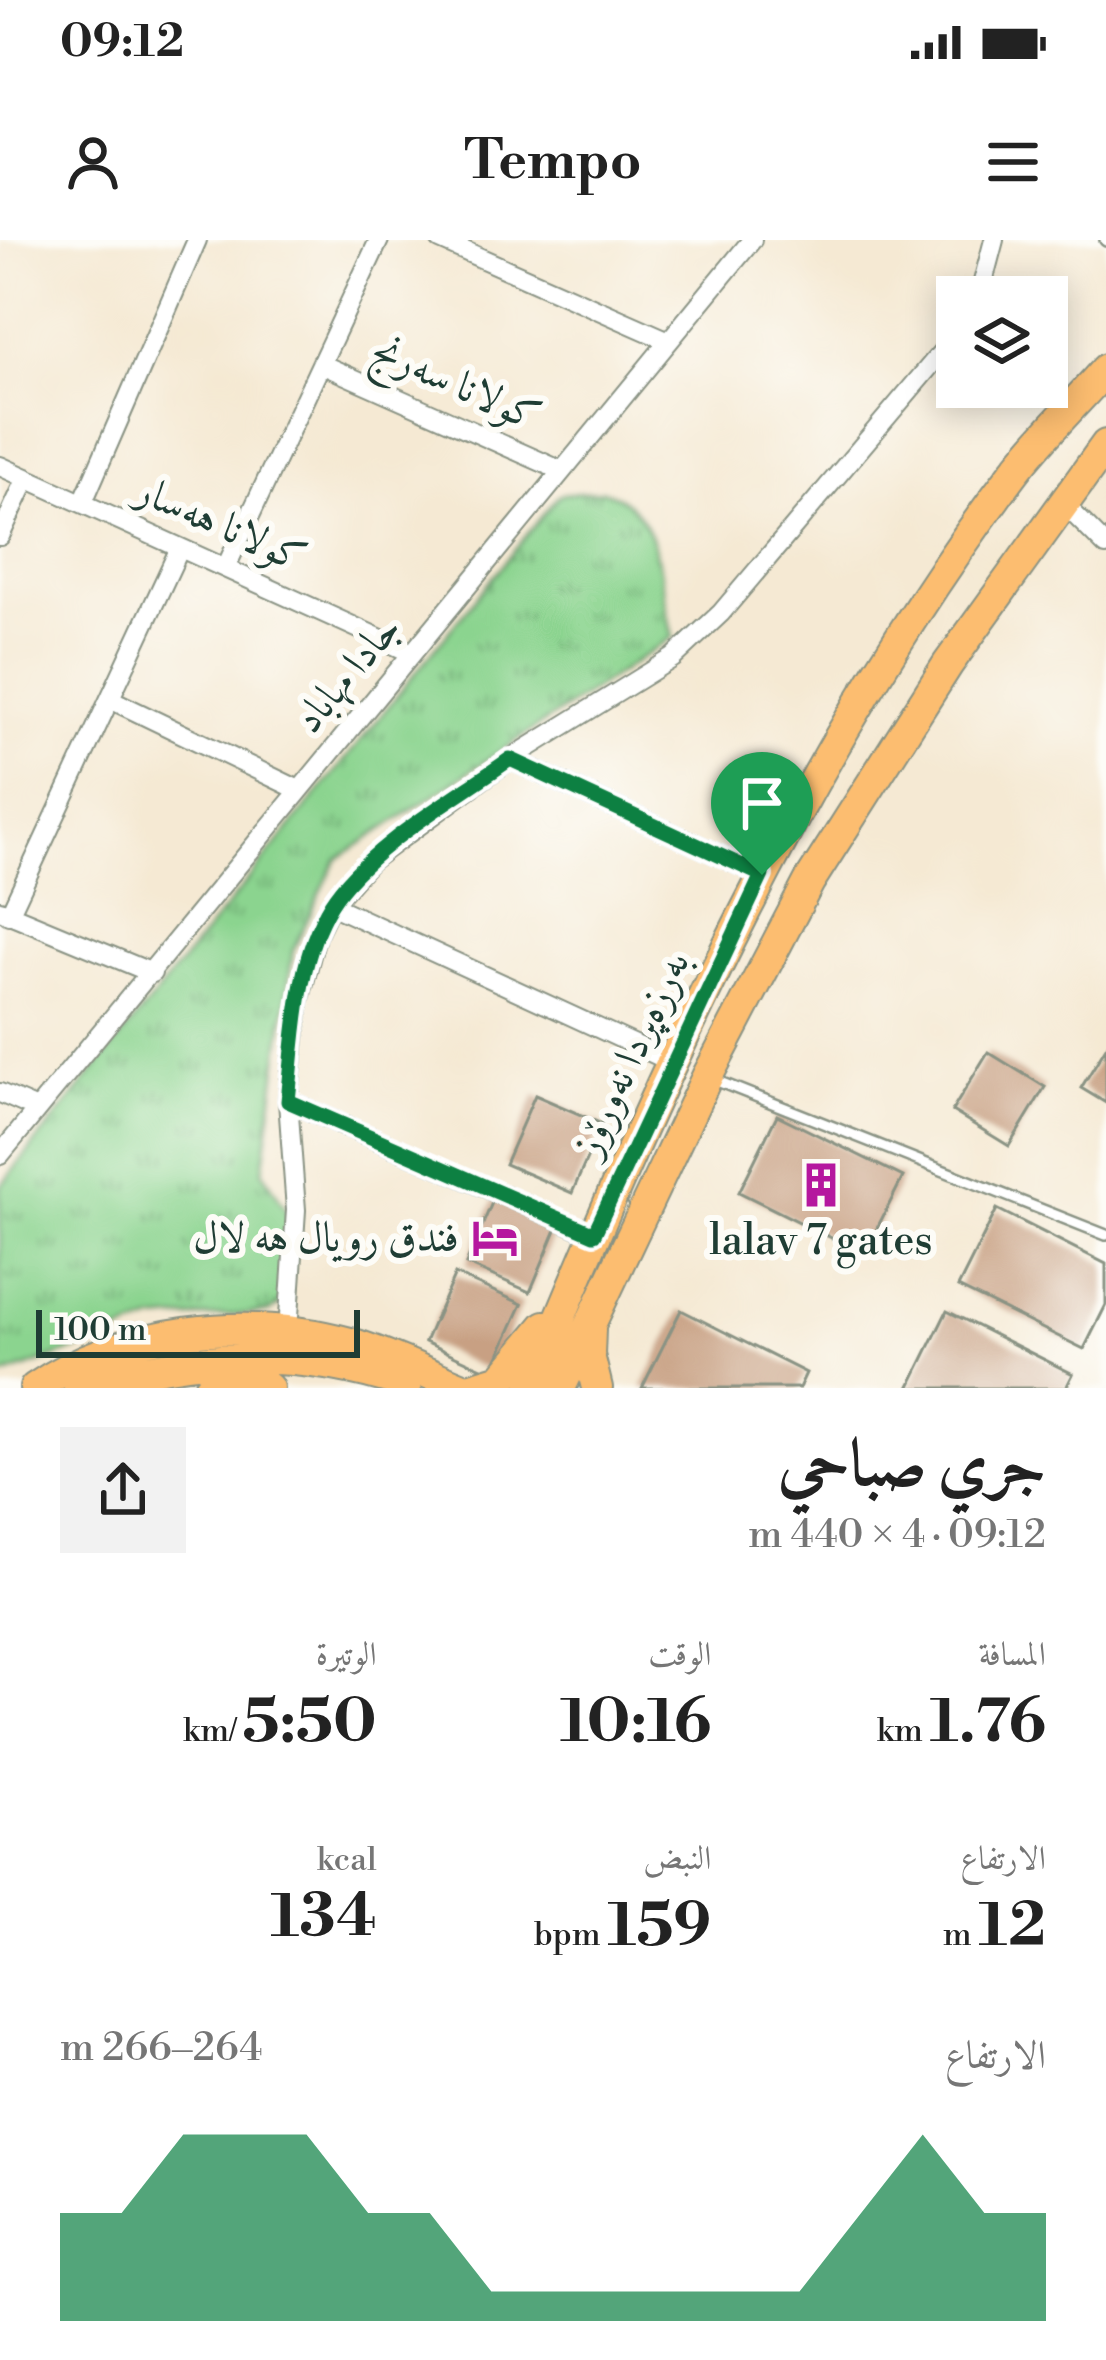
<!DOCTYPE html>
<html lang="ar">
<head>
<meta charset="utf-8">
<style>
	:root { --surface:#fff; --page:#f2f2f2; --text:#222; --muted:#767676; --accent:#0b8043 }
	body { margin:0; font-family:"Libre Bodoni",Amiri,serif; background:var(--page); color:var(--text); direction:rtl; height:100vh; display:flex; flex-direction:column; font-size:45px; white-space:nowrap }
	* { box-sizing:border-box; margin:0 }
	p { font-size:39px; color:var(--muted) }
	.icon { flex:none; width:66px; height:66px; fill:none; stroke:currentColor; stroke-width:2; stroke-linecap:round; stroke-linejoin:round }
	.map { position:relative; height:1148px; overflow:hidden; direction:ltr }
	.details { display:flex; flex-direction:column; background:var(--surface); flex:1 }
	.details>* { flex:none }
	.buttons { position:absolute; left:936px; top:36px; display:grid; gap:24px }
	.buttons a { display:grid; place-items:center; width:132px; height:132px; border-radius:0px; background:var(--surface); box-shadow:0 6px 30px #0003; font-size:60px }
	.scale { position:absolute; left:36px; bottom:30px; width:324px; box-sizing:border-box; padding-left:12px; border:6px solid #1f3d34; border-top:0; font-size:33px; line-height:42px; white-space:nowrap; color:#1f3d34; -webkit-text-stroke:9px #fdfcf7; paint-order:stroke }
	.pin { position:absolute; display:grid; place-items:center; width:102px; height:102px; color:#fff; margin:-123px -51px; border-radius:50% 50% 50% 0; rotate:-45deg; box-shadow:0 0 12px #0007 }
	.pin .icon { rotate:45deg }
	.round { display:grid; place-items:center; flex:none; width:126px; height:126px; border-radius:0px; background:var(--page) }
	.head { display:flex; align-items:center; justify-content:space-between; height:204px; padding:0 60px }
	h1 { font-size:66px; font-weight:700; line-height:90px }
	.stats { display:grid; grid-template-columns:repeat(3,1fr); gap:18px; height:204px; padding:12px 60px }
	.stats div { display:grid; align-content:center }
	.stats b { font-size:60px; font-weight:700 }
	.stats small { font-size:33px; font-weight:400 }
	.stats p { font-size:33px }
	.chart { height:336px; padding:24px 60px }
	.chart p { display:flex; justify-content:space-between }
	.chart svg { width:100%; height:216px; margin-top:12px; fill:var(--accent); opacity:.7 }
	.status { display:flex; justify-content:space-between; align-items:center; height:84px; padding:0 60px; background:var(--surface); direction:ltr }
	.status svg { height:33px; fill:currentColor }
	header { display:flex; justify-content:space-between; align-items:center; height:156px; padding:0 60px; background:var(--surface); font-size:54px; font-weight:700 }
	.map>svg:first-child { display:block }
	.park { fill:url(#park-tufts); stroke:#558862; stroke-width:3 }
	.building { fill:#c8a083 }
	.lines { fill:none; stroke-linecap:round; stroke-linejoin:round }
	.service-casing { stroke:#8a9384; stroke-width:14 }
	.minor-casing { stroke:#8a9384; stroke-width:22 }
	.primary-casing { stroke:#8a9384; stroke-width:34 }
	.service { stroke:#fff; stroke-width:9 }
	.minor { stroke:#fff; stroke-width:18 }
	.primary { stroke:#fcbd6f; stroke-width:30 }
	.route-casing { stroke:#fff; stroke-width:24 }
	.route { stroke:#0b8043; stroke-width:15 }
	.labels { text-anchor:middle; dominant-baseline:central; stroke-width:12; stroke-linejoin:round; paint-order:stroke }
	.street-label { font-size:42px; fill:#1f3d34; stroke:#fdfcf7 }
	.poi-label { font-size:42px; fill:#1f3d34; stroke:#fdfcf7; text-anchor:end }
</style>
</head>
<body>
<div class="status"><b>09:12</b><svg viewBox="0 0 49 12"><path d="M0 12V9h3v3zM5 12V6h3v6zM10 12V3h3v9zM15 12V0h3v12zM26 1h20v11H26zM47 4h2v5h-2z"/></svg></div>
<header><svg class="icon" aria-label="menu" viewBox="0 0 24 24"><path d="M4 6h16M4 12h16M4 18h16"/></svg>Tempo<svg class="icon" aria-label="person" viewBox="0 0 24 24"><circle cx="12" cy="8" r="4"/><path d="M4 21q1-7 8-7t8 7"/></svg></header>
<div class="map">
<svg width="1106" height="1148" viewBox="0 0 1106 1148">
	<defs>
		<pattern id="park-tufts" width="24" height="20" patternUnits="userSpaceOnUse" patternTransform="scale(3)"><rect width="24" height="20" fill="#8bd48f"/><path d="M3 7l-1-3M5 7V3M7 7l1-3M15 17l-1-3M17 17v-4M19 17l1-3" fill="none" stroke="#71ad76"/></pattern>
	</defs>
	<rect width="100%" height="100%" fill="#fdfcf7"/>
	<filter id="ink" filterUnits="userSpaceOnUse"><feTurbulence type="fractalNoise" baseFrequency=".00833" numOctaves="2"/><feDisplacementMap in="SourceGraphic" scale="24" xChannelSelector="R" yChannelSelector="G"/><feConvolveMatrix kernelMatrix="1 2 1 2 8 2 1 2 1" color-interpolation-filters="sRGB"/></filter>
	<filter id="wash" filterUnits="userSpaceOnUse"><feTurbulence type="fractalNoise" baseFrequency=".004" numOctaves="4" result="noise"/><feDisplacementMap in="SourceGraphic" scale="48" xChannelSelector="R" yChannelSelector="G"/><feGaussianBlur stdDeviation="2.7" result="paint"/><feColorMatrix in="noise" values="0 0 0 0 0 0 0 0 0 0 0 0 0 0 0 0 0 1.4 0 .05"/><feComposite in="paint" operator="in"/></filter>
	<g filter="url(#wash)">
		<rect width="100%" height="100%" fill="#f5e9d3"/>
		<path class="park" d="M 603,251 C 664,267 659,347 673,397 L 336,620 L 293,710 L 263,931 L 293,982 L 283,1062 L 269,1072 L 154,1081 L 0,1137 L 0,947 L 560,254 Z"/>
		<g id="blocks">
			<path class="building" d="M 1106,807 L 1106,863 L 1081,848 Z
				M 988,812 L 1045,847 L 1009,906 L 952,871 Z
				M 535,855 L 602,884 L 572,953 L 505,924 Z
				M 777,875 L 903,937 L 864,1014 L 739,952 Z
				M 494,958 L 558,985 L 530,1052 L 466,1024 Z
				M 997,969 L 1106,1024 L 1106,1065 L 1084,1109 L 958,1047 Z
				M 455,1034 L 522,1064 L 491,1132 L 425,1102 Z
				M 681,1070 L 806,1133 L 799,1148 L 642,1148 Z
				M 947,1071 L 1073,1134 L 1066,1148 L 909,1148 Z"/>
		</g>
	</g>
	<g filter="url(#ink)">
		<use href="#blocks" fill-opacity="0" stroke="#8a9384" stroke-width="3"/>
		<g class="lines">
			<g class="service-casing">
				<path id="service" d="M 1105,0 L 1106,1
					M 712,839 L 1106,995"/>
			</g>
			<g class="minor-casing">
				<path id="minor" d="M 440,0 L 669,101
					M 979,57 L 994,0
					M 321,124 L 562,231
					M 0,226 L 412,413
					M 1061,261 L 1106,306
					M 83,262 L 197,0
					M 0,296 L 27,238
					M 227,325 L 379,0
					M 110,459 L 299,550
					M 510,519 L 762,635
					M 331,665 L 674,823
					M 0,670 L 152,733
					M 9,675 L 179,310
					M 0,853 L 37,869
					M 288,861 L 594,995
					M 0,915 L 752,0
					M 288,1091 L 296,970 L 288,861 L 299,762 L 316,696 L 331,665 L 370,621 L 510,519 L 673,418 L 721,373 L 957,94"/>
			</g>
			<g class="primary-casing">
				<path id="primary" d="M 590,1089 L 589,1115 L 597,1148
					M 35,1148 C 121,1088 249,1075 350,1103 C 388,1114 426,1133 463,1148
					M 79,1148 C 189,1113 296,1106 407,1144
					M 209,1148 L 268,1148
					M 471,1148 L 501,1139 L 545,1086
					M 531,1148 C 662,829 806,508 1015,231 C 1043,195 1076,163 1106,129
					M 560,1148 L 707,837 L 809,642 L 948,424 L 1106,205"/>
			</g>
			<use href="#service" class="service"/>
			<use href="#minor" class="minor"/>
			<use href="#primary" class="primary"/>
		</g>
	</g>
	<g class="lines" filter="url(#ink)">
		<g class="route-casing">
			<path id="route" d="M 510,519 L 762,635 L 594,994 L 288,861 C 295,797 296,721 331,664 C 366,608 456,558 510,519 Z"/>
		</g>
		<use href="#route" class="route"/>
	</g>
	<defs>
		<g id="building-bare" transform="scale(3.6)"><path d="M-4-6H4V6H1V3H-1V6H-4ZM-2.5-4.3h1.7v1.8h-1.7ZM.8-4.3h1.7v1.8H.8ZM-2.5-1h1.7V.8h-1.7ZM.8-1h1.7V.8H.8Z" fill="#b5179e" stroke="#fdfcf7" stroke-width="2.5" paint-order="stroke"/></g>
		<g id="hotel-bare" transform="scale(3.6)"><path d="M-6-4.5h1.5V1H6V5H4.5V3h-9V5H-6ZM-4 0a1.8 1.8 0 1 1 3.6 0ZM.5 0V-2.5h3Q6-2.5 6 0Z" fill="#b5179e" stroke="#fdfcf7" stroke-width="2.5" paint-order="stroke"/></g>
	</defs>
	<g fill-rule="evenodd">
		<use href="#building-bare" x="821" y="945"/>
		<use href="#hotel-bare" x="495" y="998"/>
	</g>
	<g class="labels">
		<g class="street-label">
			<text transform="translate(456 144) rotate(24)">کولانا سەرنج</text>
			<text transform="translate(221 285) rotate(24)">کولانا هه‌سار</text>
			<text transform="translate(348 434) rotate(-50)">جادا مهاباد</text>
			<text transform="translate(632 814) rotate(-65)">بەرزەپردا نەورۆز</text>
		</g>
		<g class="poi-label">
			<text x="459" y="998">فندق رويال هه لال</text>
			<text x="821" y="1001" text-anchor="middle">lalav 7 gates</text>
		</g>
	</g>
</svg>
<div class="buttons">
<a><svg class="icon" aria-label="layers" viewBox="0 0 24 24"><path d="M12 4l9 5-9 5-9-5zM3 14l9 5 9-5"/></svg></a>
</div>
<div class="scale">100 m</div>
<div class="pin" style="left:762px;top:635px;background:#1e9e55"><svg class="icon" aria-label="arrive" viewBox="0 0 24 24"><path d="M6 21V4h12l-3 4 3 4H6"/></svg></div>
</div>
<section class="details">
<div class="head"><div><h1>جري صباحي</h1><p>09:12 · 4 × 440 m</p></div><a class="round"><svg class="icon" aria-label="share" viewBox="0 0 24 24"><path d="M12 15V3M7 8l5-5 5 5M5 13v7h14v-7"/></svg></a></div>
<div class="stats">
<div><p>المسافة</p><b>1.76<small> km</small></b></div>
<div><p>الوقت</p><b>10:16</b></div>
<div><p>الوتيرة</p><b>5:50<small> /km</small></b></div>
</div>
<div class="stats">
<div><p>الارتفاع</p><b>12<small> m</small></b></div>
<div><p>النبض</p><b>159<small> bpm</small></b></div>
<div><p>kcal</p><b>134</b></div>
</div>
<div class="chart"><p><span>الارتفاع</span>264–266 m</p>
<svg viewBox="0 0 160 44" preserveAspectRatio="none"><path d="M0 44V22L10 22L20 6L30 6L40 6L50 22L60 22L70 38L80 38L90 38L100 38L110 38L120 38L130 22L140 6L150 22L160 22V44z"/></svg>
</div>
</section>
</body>
</html>
